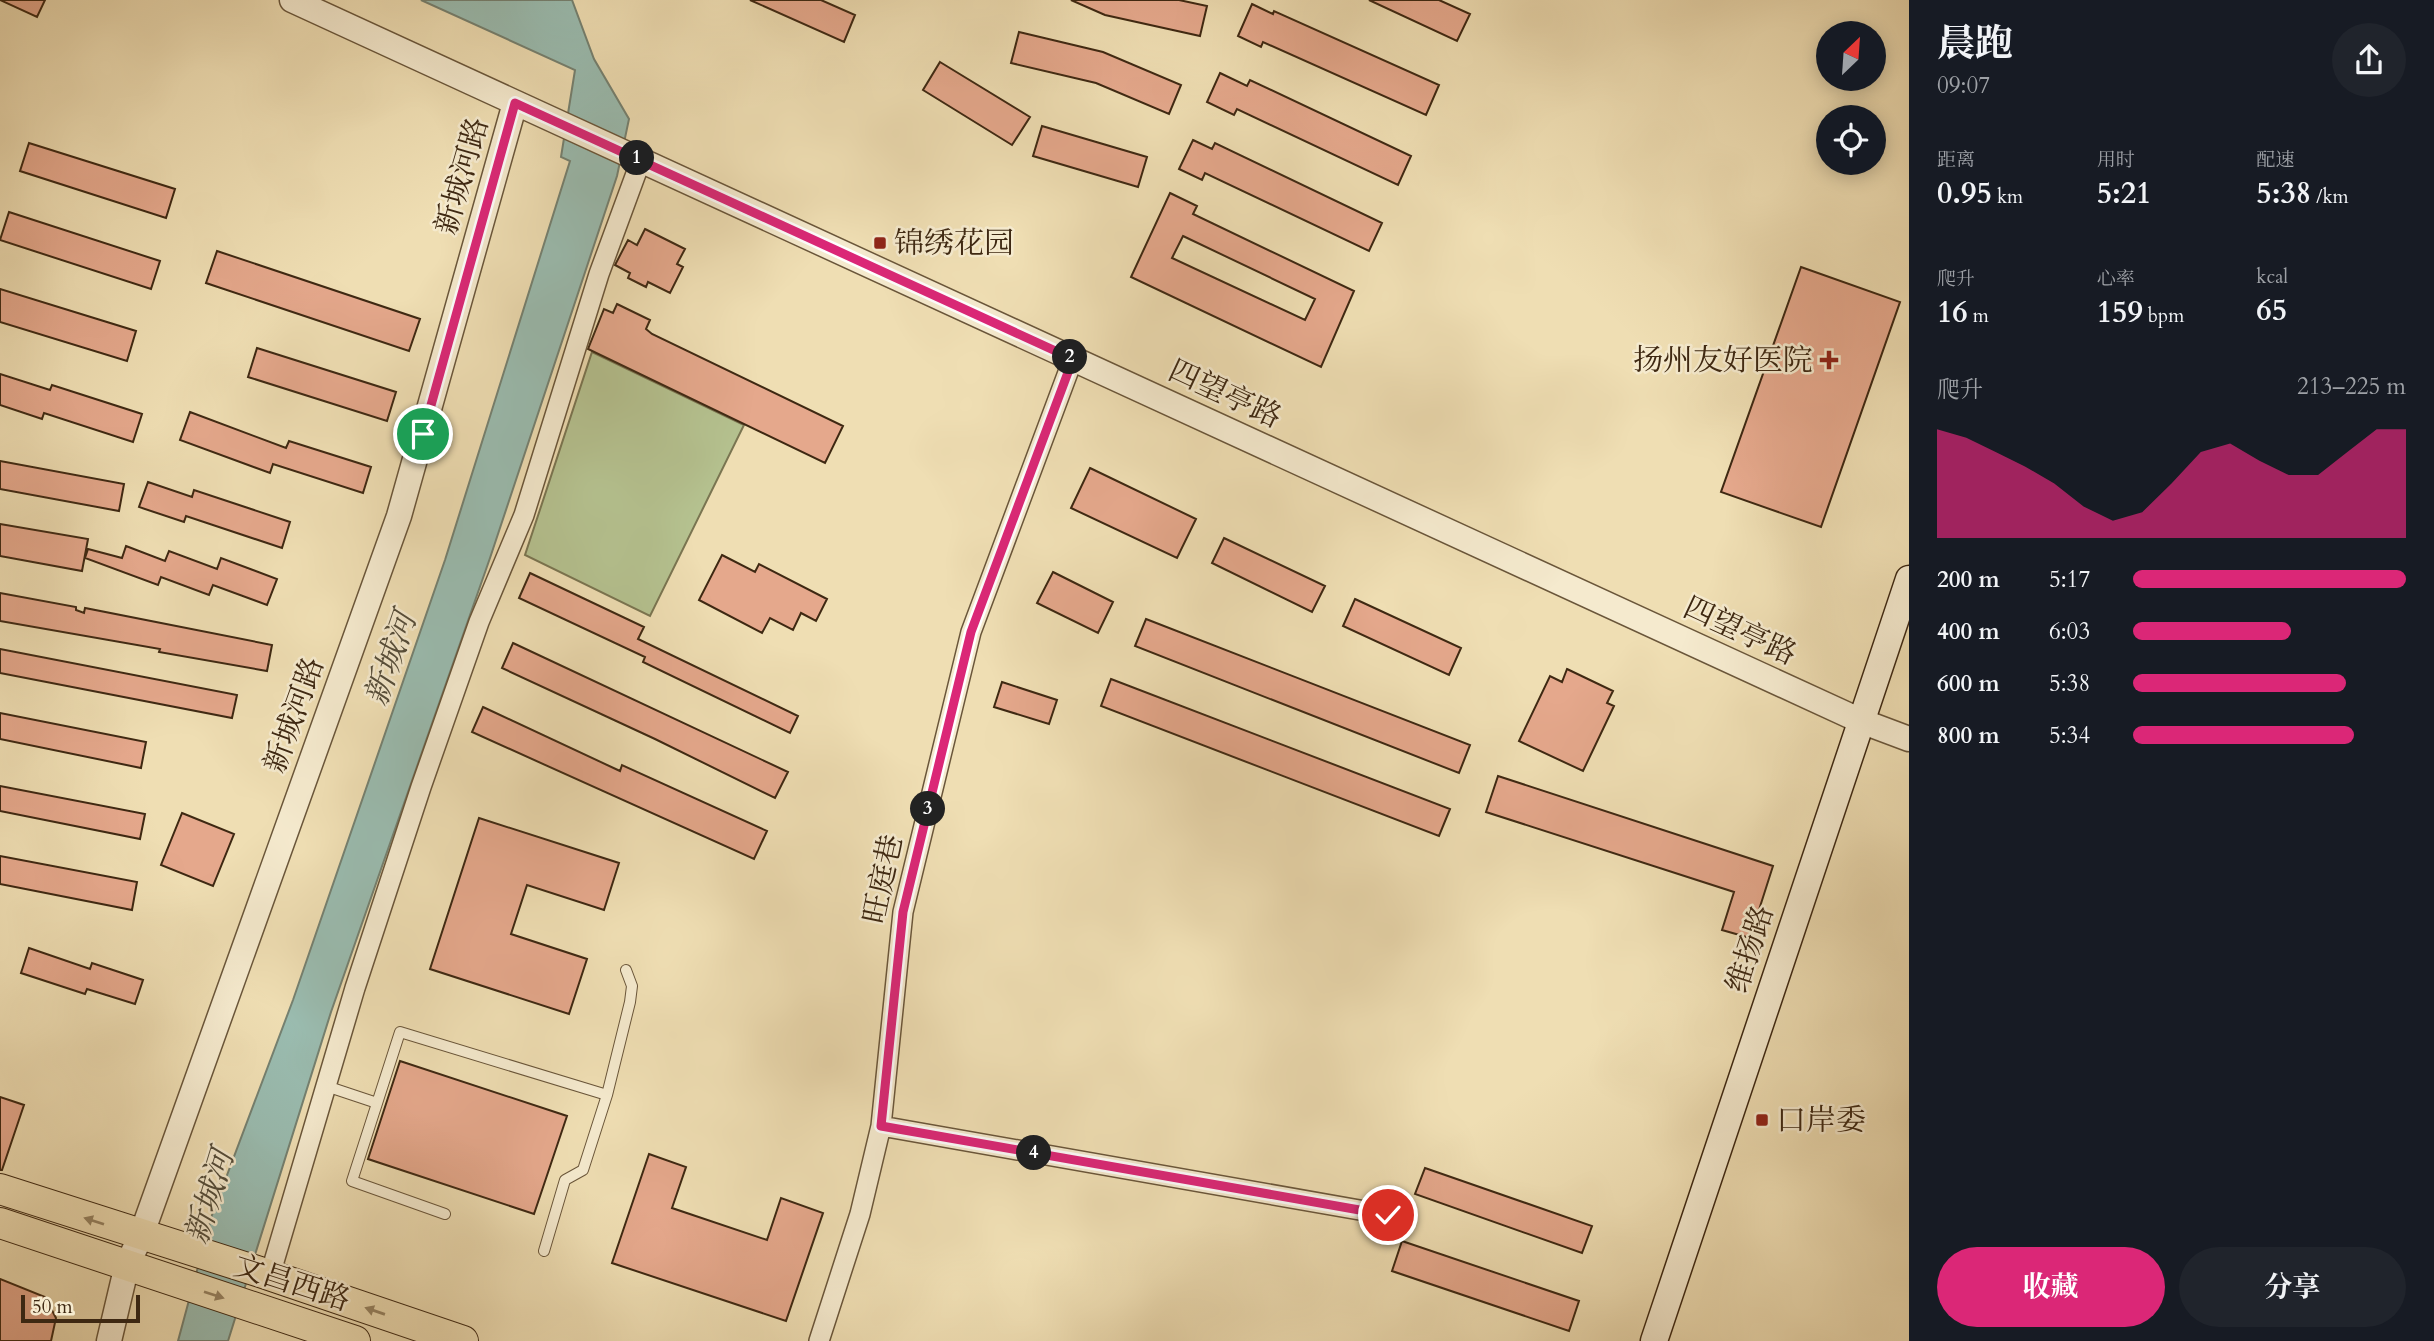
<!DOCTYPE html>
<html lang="zh">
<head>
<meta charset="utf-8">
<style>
	:root { --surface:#171b24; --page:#20242c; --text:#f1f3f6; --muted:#9ea1a6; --accent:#db2777 }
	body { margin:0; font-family:Cardo,"Noto Serif SC",serif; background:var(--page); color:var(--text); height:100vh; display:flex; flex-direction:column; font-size:26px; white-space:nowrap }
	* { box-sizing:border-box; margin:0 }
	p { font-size:23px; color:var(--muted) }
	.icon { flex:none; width:38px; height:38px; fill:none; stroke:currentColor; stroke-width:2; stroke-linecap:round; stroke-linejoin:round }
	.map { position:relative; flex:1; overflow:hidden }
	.side { display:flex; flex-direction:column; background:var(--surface); width:525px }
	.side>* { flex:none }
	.needle { width:46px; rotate:25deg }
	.buttons { position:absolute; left:1816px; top:21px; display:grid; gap:14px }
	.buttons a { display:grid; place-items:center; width:70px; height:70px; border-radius:50%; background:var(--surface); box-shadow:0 4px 18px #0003; font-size:35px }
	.scale { position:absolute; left:21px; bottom:18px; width:119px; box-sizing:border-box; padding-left:7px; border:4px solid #3e2812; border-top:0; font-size:19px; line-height:24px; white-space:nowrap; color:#3e2812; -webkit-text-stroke:5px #f5eace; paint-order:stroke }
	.pin { position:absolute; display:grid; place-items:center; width:60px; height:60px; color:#fff; margin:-30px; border:4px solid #fff; border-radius:50%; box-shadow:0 2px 7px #0007 }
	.km { position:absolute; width:35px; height:35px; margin:-18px; border-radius:50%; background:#222; color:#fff; font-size:19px; line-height:35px; text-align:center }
	.round { display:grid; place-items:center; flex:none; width:74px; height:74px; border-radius:37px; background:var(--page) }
	.head { display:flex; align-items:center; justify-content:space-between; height:119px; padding:0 28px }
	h1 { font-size:38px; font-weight:700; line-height:52px }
	.figures { display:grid; grid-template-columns:repeat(3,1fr); gap:10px; height:119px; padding:7px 28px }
	.figures div { display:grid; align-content:center }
	.figures b { font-size:30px; font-weight:700 }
	.figures small { font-size:19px; font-weight:400 }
	.figures p { font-size:19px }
	.chart { height:196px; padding:14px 28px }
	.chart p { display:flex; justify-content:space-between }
	.chart svg { width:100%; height:126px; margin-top:7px; fill:var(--accent); opacity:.7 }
	.button { display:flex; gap:14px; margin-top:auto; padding:14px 28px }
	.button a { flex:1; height:80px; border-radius:42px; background:var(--accent); color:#fff; font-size:28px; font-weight:700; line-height:80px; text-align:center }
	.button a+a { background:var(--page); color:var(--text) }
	ul { padding:0 28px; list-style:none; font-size:23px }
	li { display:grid; grid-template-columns:112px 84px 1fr; align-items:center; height:52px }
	li i { height:18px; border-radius:9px; background:var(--accent) }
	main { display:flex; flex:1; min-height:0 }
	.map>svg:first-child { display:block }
	.green { fill:#b5c290; stroke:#7a7551; stroke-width:2 }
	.water { fill:#9abcb0; stroke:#758171; stroke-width:2 }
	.building { fill:#e5a88c; stroke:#3e2812; stroke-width:2; fill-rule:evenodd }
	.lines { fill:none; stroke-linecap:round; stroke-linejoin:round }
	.service-casing { stroke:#6a563a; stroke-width:12 }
	.minor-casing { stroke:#6a563a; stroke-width:22 }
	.tertiary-casing { stroke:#6a563a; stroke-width:27 }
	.secondary-casing { stroke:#3e2812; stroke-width:29 }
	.primary-casing { stroke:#3e2812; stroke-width:32 }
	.service { stroke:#f5eace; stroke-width:10 }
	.minor { stroke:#f5eace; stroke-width:19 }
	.tertiary { stroke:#f5eace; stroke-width:24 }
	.secondary { stroke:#f5eace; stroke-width:26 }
	.primary { stroke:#efdeb3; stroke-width:30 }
	.oneway { fill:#968362 }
	.route-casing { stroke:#fff; stroke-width:14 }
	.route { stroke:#db2777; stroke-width:9 }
	.poi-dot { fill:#8f2418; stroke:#f5eace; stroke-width:2.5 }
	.labels { text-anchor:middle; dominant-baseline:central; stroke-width:5; stroke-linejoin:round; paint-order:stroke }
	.street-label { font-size:30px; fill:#3e2812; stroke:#f5eace }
	.poi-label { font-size:30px; fill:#3e2812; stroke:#f5eace; text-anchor:start }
	.water-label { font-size:32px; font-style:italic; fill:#554d3a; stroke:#f5eace }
</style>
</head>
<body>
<main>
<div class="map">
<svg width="1909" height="1341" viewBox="0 0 1909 1341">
	<rect width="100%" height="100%" fill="#efdeb3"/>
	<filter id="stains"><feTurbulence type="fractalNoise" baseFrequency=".00286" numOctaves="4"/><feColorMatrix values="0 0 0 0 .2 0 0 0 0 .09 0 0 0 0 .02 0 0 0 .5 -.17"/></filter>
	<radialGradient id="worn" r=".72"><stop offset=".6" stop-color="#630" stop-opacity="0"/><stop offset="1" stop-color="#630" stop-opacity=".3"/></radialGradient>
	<path class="green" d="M 592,352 L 744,425 L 650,616 L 525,555 Z"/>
	<path class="water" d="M 421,0 L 572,0 L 594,59 L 629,119 L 617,176 L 490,558 L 331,1012 L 228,1341 L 178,1341 L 212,1215 L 293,1000 L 445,560 L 570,161 L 561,157 L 575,70 Z"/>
	<path class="building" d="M 0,0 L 45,0 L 37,17 Z
		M 750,0 L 821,0 L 855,15 L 844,42 Z
		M 1071,0 L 1179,0 L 1207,6 L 1200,36 L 1105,15 Z
		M 1369,0 L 1439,0 L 1470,14 L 1457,41 Z
		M 1252,4 L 1273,14 L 1274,11 L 1439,85 L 1426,115 L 1263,42 L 1261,47 L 1238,36 Z
		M 1019,32 L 1103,52 L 1181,85 L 1169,114 L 1096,83 L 1011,63 Z
		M 940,62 L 1030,117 L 1012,145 L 923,90 Z
		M 1220,73 L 1247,86 L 1250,80 L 1411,156 L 1398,185 L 1237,109 L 1234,115 L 1207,102 Z
		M 1042,126 L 1147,157 L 1138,187 L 1033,156 Z
		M 1193,140 L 1212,149 L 1215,143 L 1382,223 L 1369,251 L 1205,173 L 1202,180 L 1179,169 Z
		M 29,143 L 175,189 L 166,218 L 20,171 Z
		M 1170,193 L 1197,206 L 1193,214 L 1354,291 L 1321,367 L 1131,277 ZM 1183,236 L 1315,299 L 1305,320 L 1172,258 Z
		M 9,212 L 160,261 L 151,289 L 0,240 Z
		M 645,229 L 685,249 L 677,264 L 683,267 L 670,293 L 648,282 L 646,287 L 628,278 L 630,273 L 615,265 L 628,240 L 637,245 Z
		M 217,251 L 420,319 L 409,351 L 206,283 Z
		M 1801,267 L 1900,302 L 1821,527 L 1721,492 Z
		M 0,289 L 136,331 L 127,361 L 0,322 Z
		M 617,304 L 650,320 L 646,329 L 652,334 L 843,426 L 825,463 L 588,349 L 604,309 L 613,313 Z
		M 257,348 L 396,392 L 387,421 L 248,377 Z
		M 0,374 L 50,390 L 52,385 L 142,414 L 133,442 L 44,413 L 42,419 L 0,405 Z
		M 190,412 L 286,448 L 289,441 L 371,467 L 363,493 L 273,464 L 270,473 L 180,440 Z
		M 0,461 L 124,484 L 119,511 L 0,489 Z
		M 1090,468 L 1196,519 L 1177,558 L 1071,508 Z
		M 148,482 L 192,497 L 194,490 L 290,522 L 282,548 L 186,516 L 184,522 L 139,507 Z
		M 0,524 L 88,539 L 82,571 L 0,556 Z
		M 1224,538 L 1325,586 L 1312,612 L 1212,563 Z
		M 126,546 L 165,561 L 169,551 L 217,569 L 221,558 L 277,579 L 267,605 L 213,585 L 209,595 L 161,577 L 158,585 L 85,558 L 88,549 L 122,558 Z
		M 722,555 L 755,572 L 759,564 L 827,599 L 816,621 L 801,613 L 793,630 L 770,618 L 762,633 L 699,600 Z
		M 1053,572 L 1113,602 L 1098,633 L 1037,603 Z
		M 530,573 L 644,627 L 638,639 L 798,716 L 790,733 L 643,662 L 645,657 L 519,598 Z
		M 0,593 L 76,607 L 76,610 L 84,613 L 85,608 L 272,645 L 267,671 L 159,652 L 160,649 L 0,621 Z
		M 1355,599 L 1461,648 L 1449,675 L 1343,626 Z
		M 1146,619 L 1470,745 L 1459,773 L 1135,646 Z
		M 513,643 L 788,772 L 775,798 L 655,739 L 502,668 Z
		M 0,649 L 237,695 L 232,718 L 0,673 Z
		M 1567,669 L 1613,691 L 1607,703 L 1614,706 L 1583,771 L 1519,741 L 1550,676 L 1562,682 Z
		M 1111,679 L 1450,809 L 1439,836 L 1101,706 Z
		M 1002,682 L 1057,700 L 1049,724 L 994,707 Z
		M 483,707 L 620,771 L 622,765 L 767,831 L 754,859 L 472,732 Z
		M 0,713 L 146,742 L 141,768 L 0,739 Z
		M 1498,776 L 1773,866 L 1750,938 L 1722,930 L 1734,892 L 1486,812 Z
		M 0,786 L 145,814 L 140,839 L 0,811 Z
		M 182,813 L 234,834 L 213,886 L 161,865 Z
		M 479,818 L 619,863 L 604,910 L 527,885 L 511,934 L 587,959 L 569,1014 L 430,969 Z
		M 0,856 L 137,882 L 132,910 L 0,884 Z
		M 29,948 L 90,969 L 92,963 L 143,980 L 135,1004 L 87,989 L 85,994 L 21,973 Z
		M 400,1061 L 567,1116 L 534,1214 L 368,1159 Z
		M 0,1097 L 24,1105 L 2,1170 L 0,1170 Z
		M 649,1154 L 686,1167 L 672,1208 L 767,1240 L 781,1198 L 823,1213 L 786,1321 L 612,1263 Z
		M 1425,1168 L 1592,1226 L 1582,1253 L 1415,1194 Z
		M 1402,1241 L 1579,1301 L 1569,1331 L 1392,1271 Z
		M 0,1279 L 45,1297 L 56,1318 L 51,1341 L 0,1341 Z"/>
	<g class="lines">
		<g class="service-casing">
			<path id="service" d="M 326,1086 L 377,1103
				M 445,1214 L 352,1181 L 400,1032 L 607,1095
				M 544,1251 L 565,1180 L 583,1170 L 607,1095 L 630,1002 L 632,986 L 626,970"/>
		</g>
		<g class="minor-casing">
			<path id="minor" d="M 881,1126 L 1388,1215
				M 270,1275 L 355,988 L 421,787 L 479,622 L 524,515 L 599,274 L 641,160
				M 819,1341 L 860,1214 L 881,1126 L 903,912 L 971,632 L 1073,359"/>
		</g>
		<g class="tertiary-casing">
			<path id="tertiary" d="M 292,0 L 1861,721 L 1909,739
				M 109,1341 L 127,1265 L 141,1236 L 399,516 L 515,103"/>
		</g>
		<g class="secondary-casing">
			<path id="secondary" d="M 1654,1341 L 1909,579"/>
		</g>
		<g class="primary-casing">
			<path id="primary" d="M 0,1189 L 260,1272 L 463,1341
				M 0,1223 L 355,1341"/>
		</g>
		<use href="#service" class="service"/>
		<use href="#minor" class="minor"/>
		<use href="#tertiary" class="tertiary"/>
		<use href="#secondary" class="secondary"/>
		<use href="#primary" class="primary"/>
	</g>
	<defs><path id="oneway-solid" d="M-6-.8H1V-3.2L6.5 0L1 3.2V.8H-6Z" transform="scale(1.75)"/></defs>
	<g class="oneway">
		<use href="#oneway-solid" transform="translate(94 1221) rotate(-162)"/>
		<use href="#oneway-solid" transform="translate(214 1295) rotate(18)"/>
		<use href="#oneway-solid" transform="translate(375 1311) rotate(-161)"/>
	</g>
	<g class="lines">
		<g class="route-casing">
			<path id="route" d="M 423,434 L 515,103 L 1073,359 L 971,632 L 903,912 L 881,1126 L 1388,1215"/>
		</g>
		<use href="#route" class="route"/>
	</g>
	<g class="poi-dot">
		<rect x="873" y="236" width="14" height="14" rx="3.5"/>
		<path d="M1825.5 349.5h7v7h7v7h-7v7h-7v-7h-7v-7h7z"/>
		<rect x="1755" y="1113" width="14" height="14" rx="3.5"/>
	</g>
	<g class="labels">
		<g class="street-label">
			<text transform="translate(462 176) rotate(-74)">新城河路</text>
			<text transform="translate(1225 394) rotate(25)">四望亭路</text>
			<text transform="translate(1740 631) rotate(25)">四望亭路</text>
			<text transform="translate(294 715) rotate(-70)">新城河路</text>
			<text transform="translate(883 879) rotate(-78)">旺庭巷</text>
			<text transform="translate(1750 949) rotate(-72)">维扬路</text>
			<text transform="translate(292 1283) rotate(18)">文昌西路</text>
		</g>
		<g class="poi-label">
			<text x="894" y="243">锦绣花园</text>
			<text x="1813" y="360" text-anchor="end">扬州友好医院</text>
			<text x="1776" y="1120">口岸委</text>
		</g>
		<g class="water-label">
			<text transform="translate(391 659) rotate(-71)">新城河</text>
			<text transform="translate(210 1197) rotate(-73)">新城河</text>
		</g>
	</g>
	<rect width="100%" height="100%" filter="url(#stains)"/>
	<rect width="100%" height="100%" fill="url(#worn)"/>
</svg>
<div class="buttons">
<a><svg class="needle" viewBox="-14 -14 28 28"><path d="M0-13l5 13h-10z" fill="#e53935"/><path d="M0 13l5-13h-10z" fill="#9ea1a6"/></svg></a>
<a><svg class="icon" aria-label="locate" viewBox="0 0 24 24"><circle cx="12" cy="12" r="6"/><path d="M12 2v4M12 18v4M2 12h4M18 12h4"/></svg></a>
</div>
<div class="scale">50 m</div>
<div class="pin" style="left:423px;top:434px;background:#1e9e55"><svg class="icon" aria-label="arrive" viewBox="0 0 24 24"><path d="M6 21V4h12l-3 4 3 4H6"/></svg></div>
<div class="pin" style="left:1388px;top:1215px;background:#d93025"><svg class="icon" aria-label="check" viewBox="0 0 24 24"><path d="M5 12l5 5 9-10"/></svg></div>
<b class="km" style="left:637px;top:158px">1</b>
<b class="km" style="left:1070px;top:357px">2</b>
<b class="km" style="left:928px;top:809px">3</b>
<b class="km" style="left:1034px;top:1153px">4</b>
</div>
<section class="side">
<div class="head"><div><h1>晨跑</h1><p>09:07</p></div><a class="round"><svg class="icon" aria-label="share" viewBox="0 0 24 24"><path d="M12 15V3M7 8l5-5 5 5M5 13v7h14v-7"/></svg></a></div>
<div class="figures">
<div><p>距离</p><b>0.95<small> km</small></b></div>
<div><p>用时</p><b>5:21</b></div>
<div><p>配速</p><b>5:38<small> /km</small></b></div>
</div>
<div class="figures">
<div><p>爬升</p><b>16<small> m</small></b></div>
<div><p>心率</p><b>159<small> bpm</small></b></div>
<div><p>kcal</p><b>65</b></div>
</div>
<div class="chart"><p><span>爬升</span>213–225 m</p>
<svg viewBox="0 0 160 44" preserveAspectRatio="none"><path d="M0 44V6L10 9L20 14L30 19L40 25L50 33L60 38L70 35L80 25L90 14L100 11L110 17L120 22L130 22L140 14L150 6L160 6V44z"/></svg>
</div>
<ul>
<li><b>200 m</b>5:17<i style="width:100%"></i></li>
<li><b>400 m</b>6:03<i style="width:58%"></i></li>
<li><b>600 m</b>5:38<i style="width:78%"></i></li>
<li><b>800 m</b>5:34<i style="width:81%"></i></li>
</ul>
<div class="button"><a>收藏</a><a>分享</a></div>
</section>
</main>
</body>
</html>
